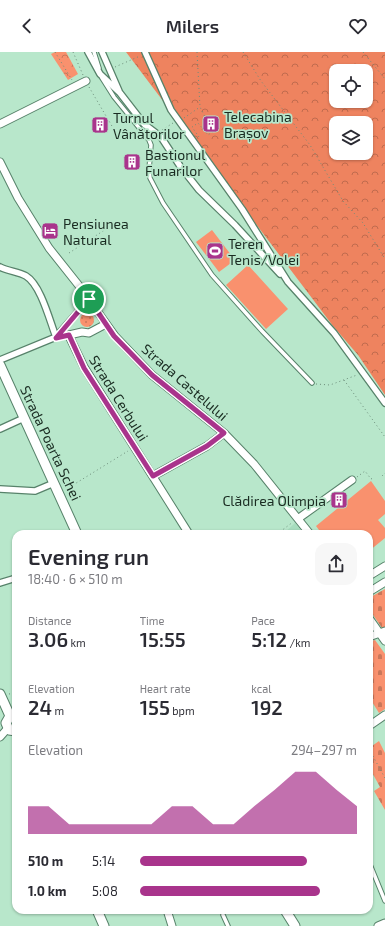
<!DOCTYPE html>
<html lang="en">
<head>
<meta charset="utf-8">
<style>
	:root { --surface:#fff; --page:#f7f7f7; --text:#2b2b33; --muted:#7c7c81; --accent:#a9348c }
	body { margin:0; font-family:"Exo 2",sans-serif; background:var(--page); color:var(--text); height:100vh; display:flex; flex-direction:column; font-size:15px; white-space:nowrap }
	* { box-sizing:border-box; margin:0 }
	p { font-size:13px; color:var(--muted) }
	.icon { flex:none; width:22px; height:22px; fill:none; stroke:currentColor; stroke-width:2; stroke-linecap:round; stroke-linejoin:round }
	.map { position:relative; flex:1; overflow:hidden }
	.side { position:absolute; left:12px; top:478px; width:361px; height:384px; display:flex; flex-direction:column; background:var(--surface); border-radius:12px; box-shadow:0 1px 3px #0004 }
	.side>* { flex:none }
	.fabs { position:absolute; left:329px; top:12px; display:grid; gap:8px }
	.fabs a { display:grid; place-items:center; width:44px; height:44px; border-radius:8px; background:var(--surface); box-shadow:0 1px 3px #0004; font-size:20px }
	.pin { position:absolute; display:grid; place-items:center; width:34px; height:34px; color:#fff; margin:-17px; border:2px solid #fff; border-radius:50%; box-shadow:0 1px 4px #0007 }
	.round { display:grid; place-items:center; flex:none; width:42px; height:42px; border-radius:12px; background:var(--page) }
	.summary { display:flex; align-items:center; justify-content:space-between; height:68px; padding:0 16px }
	h1 { font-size:22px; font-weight:600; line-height:30px }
	.stats { display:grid; grid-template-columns:repeat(3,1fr); gap:6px; height:68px; padding:4px 16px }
	.stats div { display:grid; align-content:center }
	.stats b { font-size:20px; font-weight:600 }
	.stats small { font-size:11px; font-weight:400 }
	.stats p { font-size:11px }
	.chart { height:112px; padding:8px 16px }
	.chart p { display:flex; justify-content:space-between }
	.chart svg { width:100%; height:72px; margin-top:4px; fill:var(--accent); opacity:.7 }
	ul { padding:0 16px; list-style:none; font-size:13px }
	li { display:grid; grid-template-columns:64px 48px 1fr; align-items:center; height:30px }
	li i { height:10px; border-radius:5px; background:var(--accent) }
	header { display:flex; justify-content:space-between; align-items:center; height:52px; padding:0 16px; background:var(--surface); font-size:18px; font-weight:600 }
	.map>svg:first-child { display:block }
	.built { fill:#a7ddbe }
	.grass { fill:url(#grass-dots) }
	.forest { fill:url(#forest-crowns); fill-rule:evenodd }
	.cemetery { fill:url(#cemetery-stones) }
	.park { fill:url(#park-crowns) }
	.garden { fill:#f9916e }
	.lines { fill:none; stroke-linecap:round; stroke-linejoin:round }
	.service-casing { stroke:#57826a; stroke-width:5.5 }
	.pedestrian-casing { stroke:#57826a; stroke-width:8 }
	.minor-casing { stroke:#57826a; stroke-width:9 }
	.tertiary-casing { stroke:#57826a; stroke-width:11 }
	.path { stroke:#6c8d7a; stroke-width:1; stroke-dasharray:1 3; stroke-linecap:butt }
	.service { stroke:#fff; stroke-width:3.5 }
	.pedestrian { stroke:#fff; stroke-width:5.5 }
	.minor { stroke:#fff; stroke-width:7 }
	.tertiary { stroke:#fff; stroke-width:9 }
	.route-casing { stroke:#fff; stroke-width:8 }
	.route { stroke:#a9348c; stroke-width:5 }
	.labels { text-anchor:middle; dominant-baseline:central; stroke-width:3.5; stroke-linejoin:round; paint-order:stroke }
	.poi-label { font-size:14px; fill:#1a2c22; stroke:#b8e7cb; text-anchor:start }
	.street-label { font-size:14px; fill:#1a2c22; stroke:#b8e7cb }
</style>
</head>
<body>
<header><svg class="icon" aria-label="back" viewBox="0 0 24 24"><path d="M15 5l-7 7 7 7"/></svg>Milers<svg class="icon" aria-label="heart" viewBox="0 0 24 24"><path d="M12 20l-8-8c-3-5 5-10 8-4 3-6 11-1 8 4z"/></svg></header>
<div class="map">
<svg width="385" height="874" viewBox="0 0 385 874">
	<defs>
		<pattern id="grass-dots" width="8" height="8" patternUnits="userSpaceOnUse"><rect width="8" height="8" fill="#f9916e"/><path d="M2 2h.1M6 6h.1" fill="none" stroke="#c9775a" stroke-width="1.8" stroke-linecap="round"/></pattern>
		<pattern id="forest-crowns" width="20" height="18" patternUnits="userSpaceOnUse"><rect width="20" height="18" fill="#ee835f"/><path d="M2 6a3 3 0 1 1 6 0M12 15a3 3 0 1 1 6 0" fill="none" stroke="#c06b4e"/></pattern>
		<pattern id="cemetery-stones" width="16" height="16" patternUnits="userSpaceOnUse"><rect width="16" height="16" fill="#f9916e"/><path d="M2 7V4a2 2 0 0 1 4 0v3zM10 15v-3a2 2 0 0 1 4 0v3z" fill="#c9775a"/></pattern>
		<pattern id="park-crowns" width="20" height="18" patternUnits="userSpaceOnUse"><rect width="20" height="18" fill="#f9916e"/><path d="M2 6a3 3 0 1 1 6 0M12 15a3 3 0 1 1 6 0" fill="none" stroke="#c9775a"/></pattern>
	</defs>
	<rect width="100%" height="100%" fill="#b8e7cb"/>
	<path class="built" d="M 295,471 L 304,482 L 283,482 Z"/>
	<path class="grass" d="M80 268a7 7 0 1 1 14 0a7 7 0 1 1-14 0Z"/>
	<path class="forest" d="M 126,0 L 385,0 L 385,343 L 358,303 L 333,274 ZM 336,19 L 366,19 L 366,49 L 336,49 ZM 336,71 L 366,71 L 366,101 L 336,101 Z"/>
	<path class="cemetery" d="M 385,537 L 385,578 L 384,579 L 369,557 L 369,546 Z
		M 375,588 L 385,602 L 385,657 L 379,661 L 369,645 L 369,590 Z
		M 379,689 L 385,701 L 385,758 L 374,739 L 380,735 L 369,715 L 369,696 Z"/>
	<path class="park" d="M 55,0 L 66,0 L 78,22 L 68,28 L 51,2 Z"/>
	<path class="garden" d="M 212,178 L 235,208 L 219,220 L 196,190 Z
		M 248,213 L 288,257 L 266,277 L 226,233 Z
		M 371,429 L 385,449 L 385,462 L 378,468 L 385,476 L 385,486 L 369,499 L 369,482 L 322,482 L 316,474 Z"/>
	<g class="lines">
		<g class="service-casing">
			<path id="service" d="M 94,0 L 99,16
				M 102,26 L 114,45 L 149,88 L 151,93 L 149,118 L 150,126 L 163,151 L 212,223 L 262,279 L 312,331
				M 369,810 L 385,849
				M 223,863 L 228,874"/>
		</g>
		<g class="pedestrian-casing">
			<path id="pedestrian" d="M 88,0 L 100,22 L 120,41 L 144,72 L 161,85 L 180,114 L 199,138 L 235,173 L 280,222
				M 102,0 L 119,39
				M 145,0 L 171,58 L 242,157 L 288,230 L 334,281 L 385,351
				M 0,215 C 8,219 19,220 26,224 C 41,233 50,270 56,285
				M 56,285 L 89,247
				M 0,308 L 56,285 L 69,283
				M 0,377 L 24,366
				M 0,437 L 35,439 L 54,431
				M 0,531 L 16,526"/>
		</g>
		<g class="minor-casing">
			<path id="minor" d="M 0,72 L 86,29
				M 0,110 L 18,146 L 49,196 L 80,235 L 115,284 L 152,323 L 224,381 L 254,412 L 310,482
				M 106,272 L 89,281 L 82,280 L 69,283 L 70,286 L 84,315 L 189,482
				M 153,424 L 207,394 L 224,381
				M 299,466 L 352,428
				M 369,524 L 385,514
				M 369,540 L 385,530
				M 369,566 L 385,589
				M 369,585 L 385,579
				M 369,674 L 385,663
				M 0,685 L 8,676
				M 167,858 L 172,874
				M 378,874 L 385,871"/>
		</g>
		<g class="tertiary-casing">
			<path id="tertiary" d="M 0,313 L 77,482
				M 0,642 L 10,664
				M 16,663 L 10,664 L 6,671 L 9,678 L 16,679
				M 97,858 L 104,874
				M 285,858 L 295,874"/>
		</g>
		<path class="path" d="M 55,0 L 72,28
			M 73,0 L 83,23
			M 197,0 L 200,55 L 207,69
			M 243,0 L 261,29 L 310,93 L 343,149 L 363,171 L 385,207
			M 363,0 L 385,27
			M 115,15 L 140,4
			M 89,35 L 116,81
			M 184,66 L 200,55
			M 162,78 L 173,71
			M 199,85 L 192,75 L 198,71 L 208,83 L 218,76 L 217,74
			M 69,201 L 117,170
			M 344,328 L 385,385
			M 316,332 L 330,333 L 357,323
			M 382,424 L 385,421
			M 357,425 L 365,419 L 371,427 L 373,426
			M 73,433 L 128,399
			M 107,482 L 108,481
			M 277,482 L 293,470
			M 9,642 L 16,641
			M 14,688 L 16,691
			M 369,697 L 385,726"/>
		<use href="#service" class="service"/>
		<use href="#pedestrian" class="pedestrian"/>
		<use href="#minor" class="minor"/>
		<use href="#tertiary" class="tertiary"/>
	</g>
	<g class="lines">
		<g class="route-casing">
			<path id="route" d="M 89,247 L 114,284 L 152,323 L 224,381 L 207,394 L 153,424 L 84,316 L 69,283 L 56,286 Z"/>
		</g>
		<use href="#route" class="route"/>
	</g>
	<defs>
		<g id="building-square" transform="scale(0.9)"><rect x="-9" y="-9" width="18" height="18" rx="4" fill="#a9348c" stroke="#b8e7cb"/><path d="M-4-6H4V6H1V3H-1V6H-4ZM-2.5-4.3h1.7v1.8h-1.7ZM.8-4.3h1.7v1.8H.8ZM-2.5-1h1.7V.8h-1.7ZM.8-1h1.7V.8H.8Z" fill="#fff"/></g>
		<g id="hotel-square" transform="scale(0.9)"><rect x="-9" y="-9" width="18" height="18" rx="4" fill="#a9348c" stroke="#b8e7cb"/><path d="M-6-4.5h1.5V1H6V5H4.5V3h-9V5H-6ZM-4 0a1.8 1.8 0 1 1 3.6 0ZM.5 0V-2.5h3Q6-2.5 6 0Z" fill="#fff"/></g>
		<g id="stadium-square" transform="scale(0.9)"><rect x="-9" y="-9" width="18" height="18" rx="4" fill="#a9348c" stroke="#b8e7cb"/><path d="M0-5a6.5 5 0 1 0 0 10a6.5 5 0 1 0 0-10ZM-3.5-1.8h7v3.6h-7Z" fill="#fff"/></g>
	</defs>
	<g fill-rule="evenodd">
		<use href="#building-square" x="211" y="72"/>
		<use href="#building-square" x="100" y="73"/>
		<use href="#building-square" x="132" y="110"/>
		<use href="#hotel-square" x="50" y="179"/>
		<use href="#stadium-square" x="215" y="199"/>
		<use href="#building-square" x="339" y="448"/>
	</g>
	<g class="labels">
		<g class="poi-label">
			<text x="224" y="64">Telecabina<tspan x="224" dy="16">Brașov</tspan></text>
			<text x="113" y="65">Turnul<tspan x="113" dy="16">Vânătorilor</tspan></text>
			<text x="145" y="102">Bastionul<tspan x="145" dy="16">Funarilor</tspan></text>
			<text x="63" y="171">Pensiunea<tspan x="63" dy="16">Natural</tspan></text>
			<text x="228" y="191">Teren<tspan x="228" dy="16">Tenis/Volei</tspan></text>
			<text x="326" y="448" text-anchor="end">Clădirea Olimpia</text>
		</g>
		<g class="street-label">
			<text transform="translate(185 330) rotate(41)">Strada Castelului</text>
			<text transform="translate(119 346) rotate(58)">Strada Cerbului</text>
			<text transform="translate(51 391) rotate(65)">Strada Poarta Schei</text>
		</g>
	</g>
</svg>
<div class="fabs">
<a><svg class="icon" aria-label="locate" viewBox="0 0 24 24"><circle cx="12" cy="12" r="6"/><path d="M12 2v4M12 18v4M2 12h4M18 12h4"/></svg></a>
<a><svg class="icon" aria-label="layers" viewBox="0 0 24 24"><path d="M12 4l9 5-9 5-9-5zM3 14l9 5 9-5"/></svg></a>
</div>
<div class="pin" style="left:89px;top:247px;background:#1e9e55"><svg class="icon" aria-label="arrive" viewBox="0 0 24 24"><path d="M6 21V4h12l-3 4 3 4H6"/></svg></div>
<section class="side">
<div class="summary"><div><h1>Evening run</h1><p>18:40 · 6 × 510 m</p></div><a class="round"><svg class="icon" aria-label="share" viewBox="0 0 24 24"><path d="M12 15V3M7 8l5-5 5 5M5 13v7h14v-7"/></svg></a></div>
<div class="stats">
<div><p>Distance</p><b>3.06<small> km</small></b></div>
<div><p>Time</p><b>15:55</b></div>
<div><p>Pace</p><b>5:12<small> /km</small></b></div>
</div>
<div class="stats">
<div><p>Elevation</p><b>24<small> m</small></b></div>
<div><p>Heart rate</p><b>155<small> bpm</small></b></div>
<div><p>kcal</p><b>192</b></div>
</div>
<div class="chart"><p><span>Elevation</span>294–297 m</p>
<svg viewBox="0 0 160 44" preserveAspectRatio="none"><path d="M0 44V27L10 27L20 38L30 38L40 38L50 38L60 38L70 27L80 27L90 38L100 38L110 27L120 17L130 6L140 6L150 17L160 27V44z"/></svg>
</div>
<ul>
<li><b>510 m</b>5:14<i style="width:77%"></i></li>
<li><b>1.0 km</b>5:08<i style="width:83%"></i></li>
</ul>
</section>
</div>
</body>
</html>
